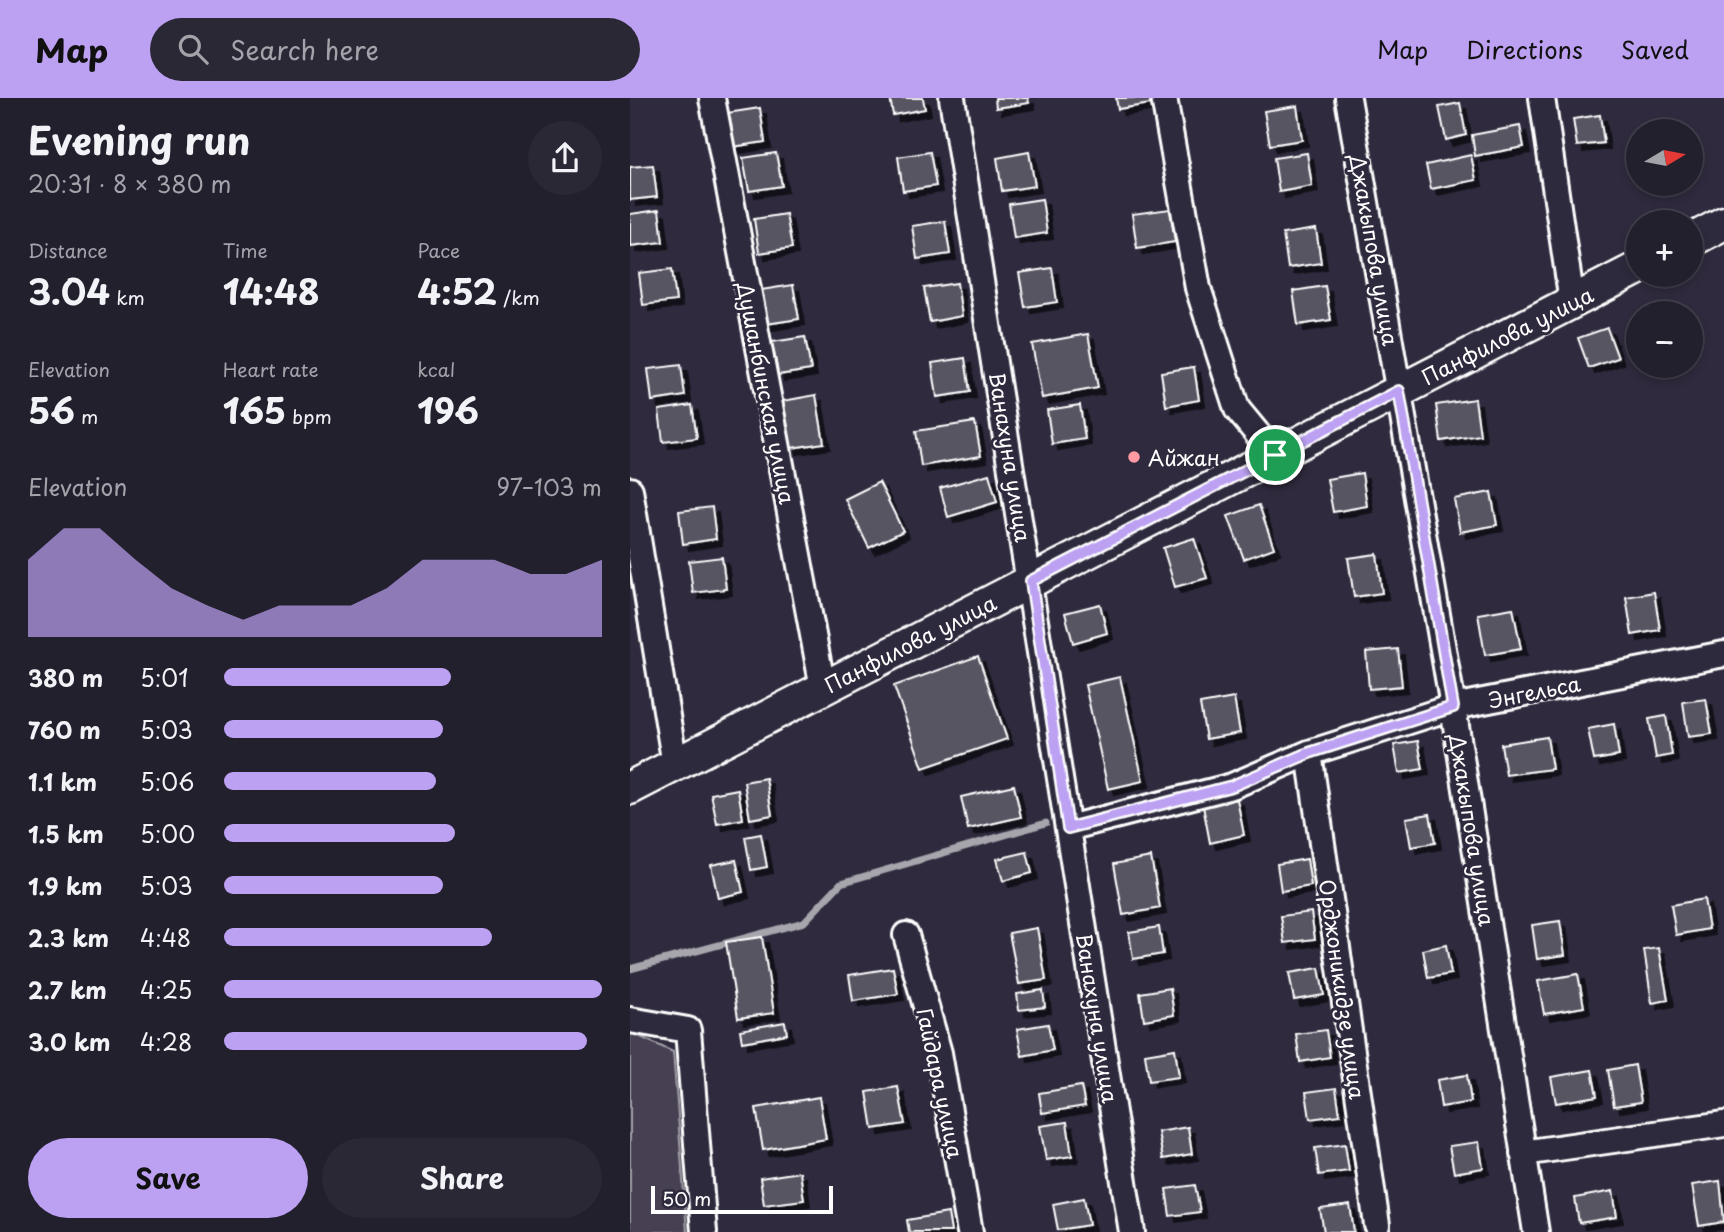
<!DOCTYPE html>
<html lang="en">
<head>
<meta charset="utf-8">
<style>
	:root { --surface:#23202e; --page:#2b2836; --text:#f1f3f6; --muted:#a3a3aa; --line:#403e4a; --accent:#bca0f2 }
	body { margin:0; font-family:"Playpen Sans",sans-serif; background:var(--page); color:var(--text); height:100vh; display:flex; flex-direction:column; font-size:26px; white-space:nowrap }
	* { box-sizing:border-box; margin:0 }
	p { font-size:23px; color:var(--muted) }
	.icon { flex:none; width:38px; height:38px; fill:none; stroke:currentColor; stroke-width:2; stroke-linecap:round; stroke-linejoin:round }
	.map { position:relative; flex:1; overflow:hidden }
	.side { display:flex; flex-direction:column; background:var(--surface); width:630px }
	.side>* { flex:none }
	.needle { width:46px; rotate:80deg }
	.controls { position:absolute; left:996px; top:21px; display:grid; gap:14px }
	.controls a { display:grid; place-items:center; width:77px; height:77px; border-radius:50%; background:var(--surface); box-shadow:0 4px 10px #0003,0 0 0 2px var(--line); font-size:35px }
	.scale { position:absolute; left:21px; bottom:18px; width:182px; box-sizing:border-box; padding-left:7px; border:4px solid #fff; border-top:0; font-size:19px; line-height:24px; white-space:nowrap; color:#fff; -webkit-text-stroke:5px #2f2a3d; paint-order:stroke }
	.pin { position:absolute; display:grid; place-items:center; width:60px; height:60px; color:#fff; margin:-30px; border:4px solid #fff; border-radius:50%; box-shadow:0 2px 7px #0007 }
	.round { display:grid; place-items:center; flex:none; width:74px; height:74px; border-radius:37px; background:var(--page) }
	.summary { display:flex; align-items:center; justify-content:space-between; height:119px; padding:0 28px }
	h1 { font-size:38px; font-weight:700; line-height:52px }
	.stats { display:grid; grid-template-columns:repeat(3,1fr); gap:10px; height:119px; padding:7px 28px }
	.stats div { display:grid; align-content:center }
	.stats b { font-size:35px; font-weight:700 }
	.stats small { font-size:19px; font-weight:400 }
	.stats p { font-size:19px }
	.chart { height:196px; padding:14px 28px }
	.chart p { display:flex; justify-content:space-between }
	.chart svg { width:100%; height:126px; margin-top:7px; fill:var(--accent); opacity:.7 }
	.primary-button { display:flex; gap:14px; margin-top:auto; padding:14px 28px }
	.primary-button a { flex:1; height:80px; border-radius:42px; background:var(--accent); color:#111; font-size:28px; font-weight:700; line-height:80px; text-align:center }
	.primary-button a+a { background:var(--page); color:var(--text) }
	ul { padding:0 28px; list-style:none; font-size:23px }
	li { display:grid; grid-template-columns:112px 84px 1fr; align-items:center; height:52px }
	li i { height:18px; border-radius:9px; background:var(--accent) }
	header { display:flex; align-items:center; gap:42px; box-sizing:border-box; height:98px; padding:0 35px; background:var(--accent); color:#111 }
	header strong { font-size:33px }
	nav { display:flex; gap:38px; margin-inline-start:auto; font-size:24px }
	.search { width:490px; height:63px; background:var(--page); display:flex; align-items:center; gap:18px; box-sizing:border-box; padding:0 24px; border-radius:38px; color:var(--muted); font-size:26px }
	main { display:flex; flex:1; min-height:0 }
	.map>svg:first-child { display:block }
	.green { fill:#464152; stroke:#a2a0a8; stroke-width:2 }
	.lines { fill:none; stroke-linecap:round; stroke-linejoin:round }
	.stream { stroke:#a7a6ad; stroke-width:7 }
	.building { fill:#595564; stroke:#fff; stroke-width:2; filter:url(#shadow) }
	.minor-casing { stroke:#fff; stroke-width:30 }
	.tertiary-casing { stroke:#fff; stroke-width:37 }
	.minor { stroke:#2f2a3d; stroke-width:24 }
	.tertiary { stroke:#2f2a3d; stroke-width:32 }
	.route-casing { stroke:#fff; stroke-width:14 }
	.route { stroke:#bca0f2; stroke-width:9 }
	.poi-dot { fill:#ff9aa2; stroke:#2f2a3d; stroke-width:2.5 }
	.labels { text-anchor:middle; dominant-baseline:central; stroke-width:6; stroke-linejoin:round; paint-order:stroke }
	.street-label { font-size:21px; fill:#fff; stroke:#2f2a3d }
	.poi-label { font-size:21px; fill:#fff; stroke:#2f2a3d; text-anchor:start }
</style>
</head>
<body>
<header>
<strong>Map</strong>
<div class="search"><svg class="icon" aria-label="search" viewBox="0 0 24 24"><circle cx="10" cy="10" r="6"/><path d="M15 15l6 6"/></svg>Search here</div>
<nav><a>Map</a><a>Directions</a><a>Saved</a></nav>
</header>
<main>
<section class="side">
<div class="summary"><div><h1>Evening run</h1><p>20:31 · 8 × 380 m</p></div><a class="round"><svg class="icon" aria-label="share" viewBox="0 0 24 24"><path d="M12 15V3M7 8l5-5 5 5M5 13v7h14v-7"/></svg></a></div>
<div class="stats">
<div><p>Distance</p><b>3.04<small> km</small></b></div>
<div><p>Time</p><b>14:48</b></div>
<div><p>Pace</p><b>4:52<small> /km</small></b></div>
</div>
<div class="stats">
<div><p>Elevation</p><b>56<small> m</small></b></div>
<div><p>Heart rate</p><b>165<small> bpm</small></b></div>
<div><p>kcal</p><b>196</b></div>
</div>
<div class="chart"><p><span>Elevation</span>97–103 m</p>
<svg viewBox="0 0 160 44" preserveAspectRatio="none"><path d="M0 44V17L10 6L20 6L30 17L40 27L50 33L60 38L70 33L80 33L90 33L100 27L110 17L120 17L130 17L140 22L150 22L160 17V44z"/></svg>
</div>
<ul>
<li><b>380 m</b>5:01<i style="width:60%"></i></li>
<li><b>760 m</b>5:03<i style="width:58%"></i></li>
<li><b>1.1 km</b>5:06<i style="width:56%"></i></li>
<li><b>1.5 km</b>5:00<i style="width:61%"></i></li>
<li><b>1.9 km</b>5:03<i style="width:58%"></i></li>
<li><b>2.3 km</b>4:48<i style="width:71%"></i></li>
<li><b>2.7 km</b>4:25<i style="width:100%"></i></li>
<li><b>3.0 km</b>4:28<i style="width:96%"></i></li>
</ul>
<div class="primary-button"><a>Save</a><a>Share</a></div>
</section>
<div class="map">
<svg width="1094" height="1134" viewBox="0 0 1094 1134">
	<defs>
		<filter id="shadow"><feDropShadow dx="6" dy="6" stdDeviation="0" flood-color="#0009"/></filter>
	</defs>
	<rect width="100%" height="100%" fill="#2f2a3d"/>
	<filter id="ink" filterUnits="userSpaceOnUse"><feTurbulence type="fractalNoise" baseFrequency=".0143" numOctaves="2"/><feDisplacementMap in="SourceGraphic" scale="14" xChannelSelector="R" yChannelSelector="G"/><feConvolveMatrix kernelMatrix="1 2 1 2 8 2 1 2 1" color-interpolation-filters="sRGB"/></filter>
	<g filter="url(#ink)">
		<path class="green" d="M 0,934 L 43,954 L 57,1134 L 0,1134 Z"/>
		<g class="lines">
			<path class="stream" d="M 0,871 L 174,824 L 211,785 L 416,725"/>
		</g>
		<path class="building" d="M 260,0 L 293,0 L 295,11 L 263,17 Z
			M 365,0 L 398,0 L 399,5 L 366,10 Z
			M 486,0 L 520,0 L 521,6 L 488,11 Z
			M 830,5 L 836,37 L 816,42 L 809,9 Z
			M 667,8 L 672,42 L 640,47 L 634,13 Z
			M 130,10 L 135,44 L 102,49 L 97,15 Z
			M 970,17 L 974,45 L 947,48 L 943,21 Z
			M 890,28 L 894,49 L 845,58 L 842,37 Z
			M 300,54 L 306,88 L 273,93 L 268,59 Z
			M 399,54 L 405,88 L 372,93 L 367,60 Z
			M 146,55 L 152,88 L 119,93 L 113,60 Z
			M 677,55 L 682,88 L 649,94 L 644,60 Z
			M 841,57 L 846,82 L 801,91 L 796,67 Z
			M 23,67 L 27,99 L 0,102 L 0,69 Z
			M 412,101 L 417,135 L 384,140 L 379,106 Z
			M 540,111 L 545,144 L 507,150 L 502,116 Z
			M 29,112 L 33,144 L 0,148 L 0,116 Z
			M 156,116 L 162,150 L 129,155 L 124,121 Z
			M 315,123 L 320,156 L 287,161 L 282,128 Z
			M 686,131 L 691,165 L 658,170 L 653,136 Z
			M 422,170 L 427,204 L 395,209 L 389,175 Z
			M 42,171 L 46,203 L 13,207 L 9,175 Z
			M 327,185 L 332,218 L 300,224 L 294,190 Z
			M 163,187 L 169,221 L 136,226 L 131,192 Z
			M 695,188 L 701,222 L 668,227 L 663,193 Z
			M 1039,206 L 1042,215 L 1014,215 Z
			M 977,230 L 988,260 L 959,270 L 948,240 Z
			M 458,236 L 468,290 L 412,300 L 402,246 Z
			M 175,239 L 181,272 L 148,277 L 142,244 Z
			M 335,260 L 340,294 L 307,299 L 302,265 Z
			M 51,267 L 55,298 L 22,303 L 18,271 Z
			M 564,269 L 569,302 L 536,308 L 531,274 Z
			M 186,297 L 194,345 L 161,350 L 153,303 Z
			M 845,301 L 850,337 L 811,343 L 806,307 Z
			M 62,307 L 67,340 L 33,344 L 29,312 Z
			M 450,307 L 455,341 L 422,346 L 417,312 Z
			M 345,324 L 351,358 L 291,368 L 286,333 Z
			M 732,375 L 737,408 L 703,414 L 697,381 Z
			M 359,376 L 367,404 L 318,419 L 310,390 Z
			M 249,384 L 273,433 L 239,450 L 215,401 Z
			M 861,394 L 867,427 L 830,434 L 824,401 Z
			M 629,407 L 644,450 L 614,461 L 598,418 Z
			M 82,409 L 86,441 L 53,446 L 49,413 Z
			M 564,440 L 577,480 L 545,489 L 533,450 Z
			M 747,456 L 752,495 L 724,499 L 718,460 Z
			M 92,459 L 96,491 L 63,495 L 59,463 Z
			M 1024,494 L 1030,532 L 1002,537 L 996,499 Z
			M 470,506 L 477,535 L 443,545 L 435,515 Z
			M 883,510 L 891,551 L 855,557 L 848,516 Z
			M 768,551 L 772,588 L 739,591 L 736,554 Z
			M 348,558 L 377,641 L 293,670 L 264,588 Z
			M 490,579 L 513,683 L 478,691 L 455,587 Z
			M 604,600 L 610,635 L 576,641 L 570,606 Z
			M 1076,601 L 1082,636 L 1058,639 L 1053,604 Z
			M 1036,618 L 1042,657 L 1026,660 L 1019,621 Z
			M 984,626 L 989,658 L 964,662 L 958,631 Z
			M 917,639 L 922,671 L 876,677 L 871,646 Z
			M 788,643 L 793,671 L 769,675 L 764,647 Z
			M 136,680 L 142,717 L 120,721 L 114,684 Z
			M 384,687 L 391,719 L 338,731 L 331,699 Z
			M 108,691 L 113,721 L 87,726 L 81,696 Z
			M 607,701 L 614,737 L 580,745 L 573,708 Z
			M 800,716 L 805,745 L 781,749 L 776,720 Z
			M 131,736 L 137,769 L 121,772 L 115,739 Z
			M 397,754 L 402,775 L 373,783 L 367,761 Z
			M 521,759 L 530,810 L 493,817 L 484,766 Z
			M 677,761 L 681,788 L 651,793 L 647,766 Z
			M 106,762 L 113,794 L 88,800 L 81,767 Z
			M 1074,801 L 1079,831 L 1046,837 L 1041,807 Z
			M 681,814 L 685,841 L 655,845 L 651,818 Z
			M 930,823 L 935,857 L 907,861 L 902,827 Z
			M 529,829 L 533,856 L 503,861 L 499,834 Z
			M 407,830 L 416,882 L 389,886 L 379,835 Z
			M 132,839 L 144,915 L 108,920 L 96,844 Z
			M 816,847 L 821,876 L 798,880 L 793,852 Z
			M 1029,850 L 1038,902 L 1022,905 L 1014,852 Z
			M 263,870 L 268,896 L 223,903 L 219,877 Z
			M 689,870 L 694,897 L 664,902 L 659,875 Z
			M 948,876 L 954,909 L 914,916 L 908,883 Z
			M 540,890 L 544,917 L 514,922 L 510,895 Z
			M 413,892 L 415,909 L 389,912 L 387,896 Z
			M 155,924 L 157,936 L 112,944 L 110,932 Z
			M 418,926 L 423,952 L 392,958 L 387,931 Z
			M 696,932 L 700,959 L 670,964 L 666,936 Z
			M 545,951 L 549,979 L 519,983 L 515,956 Z
			M 1005,967 L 1011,1004 L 984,1008 L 978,972 Z
			M 962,972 L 967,998 L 926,1005 L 921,979 Z
			M 837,977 L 841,1004 L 811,1009 L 807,982 Z
			M 451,988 L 455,1008 L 412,1015 L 409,995 Z
			M 268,989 L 275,1026 L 243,1031 L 237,994 Z
			M 706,990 L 710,1017 L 680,1021 L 676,994 Z
			M 189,999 L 196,1041 L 133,1052 L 126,1010 Z
			M 437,1024 L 442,1058 L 416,1062 L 410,1028 Z
			M 558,1029 L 562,1056 L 533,1061 L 528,1034 Z
			M 849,1044 L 853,1070 L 824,1075 L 819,1048 Z
			M 715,1046 L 719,1073 L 689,1077 L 685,1050 Z
			M 170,1074 L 174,1102 L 134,1107 L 130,1080 Z
			M 1090,1083 L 1094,1124 L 1069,1128 L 1062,1087 Z
			M 565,1087 L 570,1114 L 540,1118 L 536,1091 Z
			M 983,1093 L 987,1119 L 949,1125 L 945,1100 Z
			M 454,1100 L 459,1127 L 428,1132 L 423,1106 Z
			M 720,1107 L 724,1134 L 694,1134 L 690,1111 Z
			M 318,1115 L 321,1134 L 279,1134 L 277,1122 Z"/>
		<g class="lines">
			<g class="minor-casing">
				<path id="minor" d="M 82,0 L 193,590
					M 322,0 L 502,1134
					M 534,0 L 568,190 L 607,311 L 645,357
					M 718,0 L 823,609 L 906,1134
					M 912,0 L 942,204
					M 0,392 L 45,667
					M 679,655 L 747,1127
					M 438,730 L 602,688 L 679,655 L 823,609 L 1094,556
					M 276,837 L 309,955 L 340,1134
					M 0,922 L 58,932 L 74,1134
					M 893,1055 L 1094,1026"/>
			</g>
			<g class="tertiary-casing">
				<path id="tertiary" d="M 1060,143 L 1094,125
					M 0,690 L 1008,170"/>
			</g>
			<use href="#minor" class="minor"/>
			<use href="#tertiary" class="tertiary"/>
		</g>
	</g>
	<g class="lines" filter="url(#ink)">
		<g class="route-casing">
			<path id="route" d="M 769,293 L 823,609 L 679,655 L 602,688 L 438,730 L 401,483 Z"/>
		</g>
		<use href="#route" class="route"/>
	</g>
	<circle class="poi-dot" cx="504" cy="359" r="7"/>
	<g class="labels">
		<g class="street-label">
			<text transform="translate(745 152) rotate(80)">Джакыпова улица</text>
			<text transform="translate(877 237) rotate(-27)">Панфилова улица</text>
			<text transform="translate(137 295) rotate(79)">Душанбинская улица</text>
			<text transform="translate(381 359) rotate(81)">Ванахуна улица</text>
			<text transform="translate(280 545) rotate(-27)">Панфилова улица</text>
			<text transform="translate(904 593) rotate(-11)">Энгельса</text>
			<text transform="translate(843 732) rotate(81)">Джакыпова улица</text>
			<text transform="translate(713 891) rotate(82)">Орджоникидзе улица</text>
			<text transform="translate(468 920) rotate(81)">Ванахуна улица</text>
			<text transform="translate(311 985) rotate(78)">Гайдара улица</text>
		</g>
		<g class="poi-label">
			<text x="518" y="359">Айжан</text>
		</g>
	</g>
</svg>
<div class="controls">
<a><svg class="needle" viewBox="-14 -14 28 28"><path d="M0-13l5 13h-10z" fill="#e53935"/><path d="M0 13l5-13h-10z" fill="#a3a3aa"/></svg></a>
<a>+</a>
<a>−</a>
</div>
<div class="scale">50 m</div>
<div class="pin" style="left:645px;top:357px;background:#1e9e55"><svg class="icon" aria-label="arrive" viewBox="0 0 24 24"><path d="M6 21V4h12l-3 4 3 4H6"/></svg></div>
</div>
</main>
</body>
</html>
